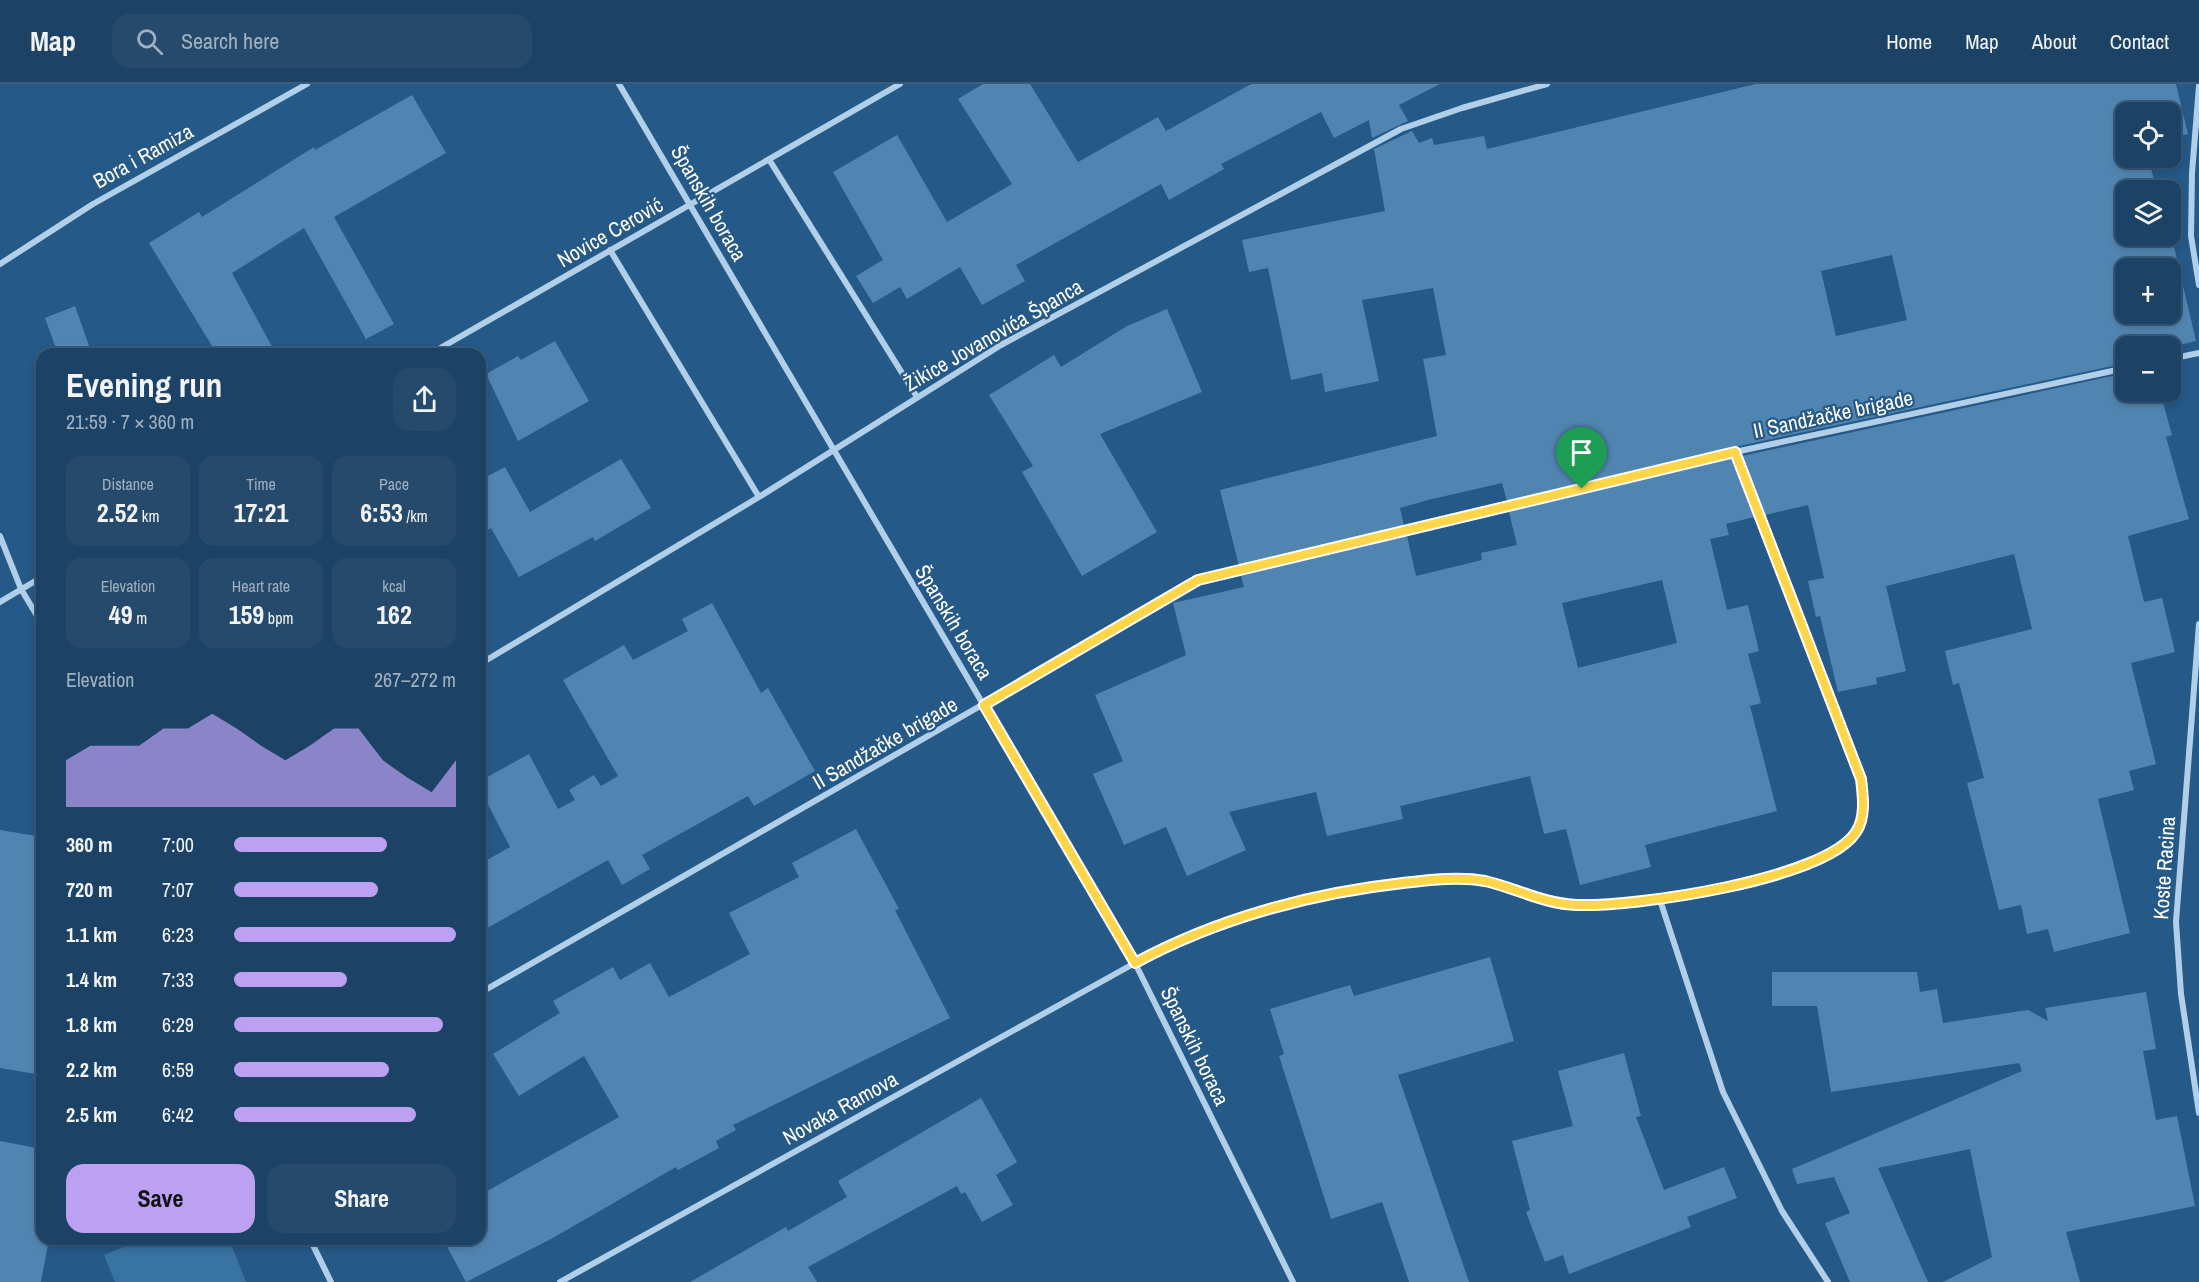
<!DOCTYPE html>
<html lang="en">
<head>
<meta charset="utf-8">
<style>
	:root { --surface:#1c4366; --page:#254a6c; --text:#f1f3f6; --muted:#a0b0bf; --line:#3a5c7a; --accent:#bca0f2 }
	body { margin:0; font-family:"Archivo Narrow",sans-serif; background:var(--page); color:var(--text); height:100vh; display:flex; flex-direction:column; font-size:22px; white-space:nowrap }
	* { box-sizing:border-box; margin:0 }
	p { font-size:20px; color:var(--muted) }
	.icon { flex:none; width:33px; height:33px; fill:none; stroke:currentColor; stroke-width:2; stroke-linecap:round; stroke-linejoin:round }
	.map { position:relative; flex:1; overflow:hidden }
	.side { position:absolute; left:36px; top:264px; width:450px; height:897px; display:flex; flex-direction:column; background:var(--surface); border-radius:18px; box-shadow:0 3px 9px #0003,0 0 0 2px var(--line) }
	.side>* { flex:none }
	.fabs { position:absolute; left:2115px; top:18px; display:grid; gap:12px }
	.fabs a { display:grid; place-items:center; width:66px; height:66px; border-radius:12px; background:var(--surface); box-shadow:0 3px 9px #0003,0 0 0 2px var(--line); font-size:30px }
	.pin { position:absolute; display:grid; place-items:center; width:51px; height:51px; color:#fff; margin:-62px -26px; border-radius:50% 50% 50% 0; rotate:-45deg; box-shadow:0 0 6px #0007 }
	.pin .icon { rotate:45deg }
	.round { display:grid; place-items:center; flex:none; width:63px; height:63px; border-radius:18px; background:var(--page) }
	.headline { display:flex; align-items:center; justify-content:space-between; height:102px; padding:0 30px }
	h1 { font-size:33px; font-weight:800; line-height:45px }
	.figures { display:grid; grid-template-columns:repeat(3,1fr); gap:9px; height:102px; padding:6px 30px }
	.figures div { display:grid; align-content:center; border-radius:15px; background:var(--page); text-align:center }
	.figures b { font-size:26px; font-weight:800 }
	.figures small { font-size:16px; font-weight:400 }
	.figures p { font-size:16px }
	.chart { height:168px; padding:12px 30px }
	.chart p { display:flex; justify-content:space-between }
	.chart svg { width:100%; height:108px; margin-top:6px; fill:var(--accent); opacity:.7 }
	.button { display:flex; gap:12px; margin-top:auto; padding:12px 30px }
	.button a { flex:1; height:69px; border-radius:18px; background:var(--accent); color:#111; font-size:24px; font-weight:800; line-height:69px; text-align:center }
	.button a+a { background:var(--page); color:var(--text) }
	ul { padding:0 30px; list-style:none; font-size:20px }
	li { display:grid; grid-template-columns:96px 72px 1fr; align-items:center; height:45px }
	li i { height:15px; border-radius:8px; background:var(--accent) }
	header { display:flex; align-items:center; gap:36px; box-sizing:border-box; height:84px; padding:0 30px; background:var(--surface); border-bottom:2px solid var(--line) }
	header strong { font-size:28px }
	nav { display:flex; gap:33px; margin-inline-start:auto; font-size:21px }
	.search { width:420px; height:54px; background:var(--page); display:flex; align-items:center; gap:15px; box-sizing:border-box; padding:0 21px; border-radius:18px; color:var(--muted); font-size:22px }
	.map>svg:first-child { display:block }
	.green { fill:#3973a4 }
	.building { fill:#5185b1; fill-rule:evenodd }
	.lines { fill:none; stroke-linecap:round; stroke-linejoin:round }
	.minor { stroke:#b1cfe9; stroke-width:6 }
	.route-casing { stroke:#fff; stroke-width:12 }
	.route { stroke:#ffd54a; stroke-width:8 }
	.labels { text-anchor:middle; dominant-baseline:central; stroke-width:4.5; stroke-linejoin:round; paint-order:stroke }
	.street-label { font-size:21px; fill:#fff; stroke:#255988 }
</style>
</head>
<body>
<header>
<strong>Map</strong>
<div class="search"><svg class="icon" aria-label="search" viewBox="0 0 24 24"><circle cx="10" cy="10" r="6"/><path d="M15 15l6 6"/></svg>Search here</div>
<nav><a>Home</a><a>Map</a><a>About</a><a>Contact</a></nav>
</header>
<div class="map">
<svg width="2199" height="1198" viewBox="0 0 2199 1198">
	<rect width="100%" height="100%" fill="#255988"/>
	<path class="green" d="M 144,1155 L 229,1155 L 246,1198 L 115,1198 L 104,1171 Z"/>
	<path class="building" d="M 983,0 L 1030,0 L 1078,78 L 1158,33 L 1166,47 L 1251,0 L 1440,0 L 1399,21 L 1408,37 L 1372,54 L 1369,36 L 1334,54 L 1321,28 L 1221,80 L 1224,85 L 1169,116 L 1161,100 L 1016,181 L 1025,197 L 982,221 L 960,183 L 907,215 L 900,203 L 873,219 L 856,192 L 883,176 L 833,88 L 897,51 L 947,138 L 1012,100 L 958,15 Z
		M 1756,0 L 2176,0 L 2188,50 L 2170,54 L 2170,28 L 2126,28 L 2126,74 L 2148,74 L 2157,106 L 2126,106 L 2126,152 L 2171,150 L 2196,257 L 2170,263 L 2126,262 L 2126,279 L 1734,363 L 1507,417 L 1502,399 L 1428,416 L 1400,424 L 1404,442 L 1239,482 L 1220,406 L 1437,352 L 1423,275 L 1446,271 L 1433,204 L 1362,216 L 1379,297 L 1325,308 L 1322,289 L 1291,296 L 1268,184 L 1249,188 L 1242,156 L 1385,127 L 1374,65 L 1412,47 L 1419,59 L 1432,54 L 1434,61 L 1484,52 L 1487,65 ZM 1892,171 L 1907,236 L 1836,252 L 1821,187 ZM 2126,184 L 2170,184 L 2170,230 L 2126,230 Z
		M 412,11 L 446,69 L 334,133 L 394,240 L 366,255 L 304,144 L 232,189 L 276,270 L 217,270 L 149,159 L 199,128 L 202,133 L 314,63 L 315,66 Z
		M 75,222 L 92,270 L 58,270 L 45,234 Z
		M 1167,225 L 1202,308 L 1100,350 L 1157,448 L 1082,492 L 1022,388 L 1033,382 L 989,311 L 1054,271 L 1061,283 L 1127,242 Z
		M 555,257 L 589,317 L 518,357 L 486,290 L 518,272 L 521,276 Z
		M 2126,289 L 2126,308 L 2160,308 L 2172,351 L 2166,353 L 2189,435 L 2128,452 L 2144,518 L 2162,514 L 2175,568 L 2131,579 L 2156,680 L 2129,687 L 2134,706 L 2098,715 L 2130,849 L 2054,868 L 2048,845 L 2027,850 L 2021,821 L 1999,826 L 1967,699 L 1984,694 L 1959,599 L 1953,601 L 1945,567 L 2032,545 L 2014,470 L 1886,502 L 1906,587 L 1876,594 L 1877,600 L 1838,608 L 1820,532 L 1816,533 L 1808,497 L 1824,494 L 1808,421 L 1765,431 L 1742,372 Z
		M 1732,374 L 1754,433 L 1726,440 L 1729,451 L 1710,455 L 1727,526 L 1748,521 L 1759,567 L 1748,570 L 1761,619 L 1750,622 L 1777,727 L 1645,761 L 1651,783 L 1580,801 L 1566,745 L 1544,750 L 1530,692 L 1400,722 L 1403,735 L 1327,752 L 1316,708 L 1229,728 L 1246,766 L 1187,792 L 1166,743 L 1124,761 L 1093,690 L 1123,677 L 1095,611 L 1186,571 L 1173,519 L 1244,503 L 1241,492 L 1407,452 L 1416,492 L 1482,476 L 1481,469 L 1517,461 L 1509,428 ZM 1662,496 L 1677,559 L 1578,584 L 1562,519 Z
		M 621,375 L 651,424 L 595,457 L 593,453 L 519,493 L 491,444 L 480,450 L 480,396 L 505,383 L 530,428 Z
		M 712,519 L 761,609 L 768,604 L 815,687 L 754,722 L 748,712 L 642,771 L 650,785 L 622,801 L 608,776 L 480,848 L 480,780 L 510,763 L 480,705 L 480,697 L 529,670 L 558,725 L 575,716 L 569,706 L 594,691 L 601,702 L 618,692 L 563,596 L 624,561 L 633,576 L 688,547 L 682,535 Z
		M 856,745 L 899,825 L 895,826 L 950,934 L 733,1041 L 736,1046 L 716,1057 L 719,1064 L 678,1086 L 676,1083 L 551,1155 L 466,1198 L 443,1155 L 480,1155 L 480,1111 L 619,1033 L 584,972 L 519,1012 L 493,970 L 560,929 L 553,917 L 613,883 L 620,896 L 650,879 L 669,913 L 750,870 L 729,829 L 799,793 L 792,779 Z
		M 0,746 L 42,753 L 42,991 L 0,984 Z
		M 1490,873 L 1514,957 L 1398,991 L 1469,1198 L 1409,1198 L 1382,1118 L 1331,1135 L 1279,972 L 1284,970 L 1270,925 L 1350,901 L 1354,912 Z
		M 1772,888 L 1917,888 L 1920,908 L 1937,905 L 1943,939 L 2028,926 L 2048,937 L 2045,924 L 2146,908 L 2156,965 L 2143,967 L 2156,1036 L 2177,1032 L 2195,1122 L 2066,1148 L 2080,1198 L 1943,1198 L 1992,1173 L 1970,1065 L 1878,1084 L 1928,1198 L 1850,1198 L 1825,1139 L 1850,1129 L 1834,1093 L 1797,1100 L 1792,1085 L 2022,987 L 2019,979 L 1831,1008 L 1817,922 L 1772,922 Z
		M 1624,969 L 1641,1032 L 1636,1033 L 1664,1106 L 1724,1083 L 1737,1114 L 1687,1133 L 1691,1143 L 1569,1190 L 1563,1171 L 1545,1178 L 1526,1128 L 1530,1126 L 1512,1057 L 1573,1042 L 1558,987 Z
		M 981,1014 L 1017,1078 L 996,1091 L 1013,1121 L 982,1138 L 965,1108 L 961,1110 L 957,1102 L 808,1183 L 817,1198 L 690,1198 L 786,1143 L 788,1147 L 847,1113 L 838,1097 Z
		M 0,1057 L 42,1065 L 42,1155 L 49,1155 L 41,1198 L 0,1198 Z"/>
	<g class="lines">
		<path class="minor" d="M 619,0 L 1135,879 L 1293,1198
			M 2199,2 L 2192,89 L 2191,152 L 2199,201
			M 770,77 L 917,313
			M 610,166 L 759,413
			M 0,180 L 93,120 L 307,0
			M 430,270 L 900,0
			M 2170,275 L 2199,269
			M 0,452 L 21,505 L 42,540
			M 0,518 L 42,493
			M 2199,540 L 2176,838 L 2181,910 L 2199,1029
			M 480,580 L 759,413 L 1001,261 L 1401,45 L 1462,24 L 1547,0
			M 1660,816 L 1723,1008 L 1782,1127 L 1828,1198
			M 480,909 L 1198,497 L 1735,368 L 2126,284
			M 310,1155 L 331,1198
			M 560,1198 L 1153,869 C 1233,834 1318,807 1405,799 C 1430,796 1462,791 1486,797 C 1516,806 1546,820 1578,821 C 1635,822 1825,797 1856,748 C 1866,732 1863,712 1861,695 L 1735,368"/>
	</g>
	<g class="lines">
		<g class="route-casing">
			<path id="route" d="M 1735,368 L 1861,695 C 1863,712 1866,733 1856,748 C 1825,796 1634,823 1577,821 C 1544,820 1516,804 1485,797 C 1460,792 1428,796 1403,799 C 1311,809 1216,835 1135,879 L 984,621 L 1198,496 Z"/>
		</g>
		<use href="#route" class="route"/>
	</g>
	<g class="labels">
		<g class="street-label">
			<text transform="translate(143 72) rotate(-29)">Bora i Ramiza</text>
			<text transform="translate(709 119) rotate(60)">Španskih boraca</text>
			<text transform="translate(610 148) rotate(-30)">Novice Cerović</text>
			<text transform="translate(993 251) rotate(-30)">Žikice Jovanovića Španca</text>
			<text transform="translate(1833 330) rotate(-12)">II Sandžačke brigade</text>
			<text transform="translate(954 538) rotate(59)">Španskih boraca</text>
			<text transform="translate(885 659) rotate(-30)">II Sandžačke brigade</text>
			<text transform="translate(2164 784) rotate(-86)">Koste Racina</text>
			<text transform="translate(1195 962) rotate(64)">Španskih boraca</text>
			<text transform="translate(840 1024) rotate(-29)">Novaka Ramova</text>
		</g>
	</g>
</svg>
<div class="fabs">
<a><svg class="icon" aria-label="locate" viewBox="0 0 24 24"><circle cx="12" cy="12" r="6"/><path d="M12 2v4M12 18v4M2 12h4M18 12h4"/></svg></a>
<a><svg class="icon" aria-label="layers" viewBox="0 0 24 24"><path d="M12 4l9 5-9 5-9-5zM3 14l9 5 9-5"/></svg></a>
<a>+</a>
<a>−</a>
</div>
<div class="pin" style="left:1582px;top:405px;background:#1e9e55"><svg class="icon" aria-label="arrive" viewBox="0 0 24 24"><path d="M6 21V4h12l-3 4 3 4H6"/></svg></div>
<section class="side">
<div class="headline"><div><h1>Evening run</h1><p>21:59 · 7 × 360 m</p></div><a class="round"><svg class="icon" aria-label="share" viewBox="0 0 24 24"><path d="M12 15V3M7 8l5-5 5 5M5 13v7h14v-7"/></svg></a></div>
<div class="figures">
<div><p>Distance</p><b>2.52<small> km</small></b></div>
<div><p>Time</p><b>17:21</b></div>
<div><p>Pace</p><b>6:53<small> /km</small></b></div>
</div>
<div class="figures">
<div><p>Elevation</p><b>49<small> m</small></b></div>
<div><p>Heart rate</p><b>159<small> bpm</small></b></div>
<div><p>kcal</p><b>162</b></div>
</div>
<div class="chart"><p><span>Elevation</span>267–272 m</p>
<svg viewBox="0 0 160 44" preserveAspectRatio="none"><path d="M0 44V25L10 19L20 19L30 19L40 12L50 12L60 6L70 12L80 19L90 25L100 19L110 12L120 12L130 25L140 32L150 38L160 25V44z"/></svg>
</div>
<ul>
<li><b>360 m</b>7:00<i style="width:69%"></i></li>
<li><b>720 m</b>7:07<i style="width:65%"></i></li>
<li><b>1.1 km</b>6:23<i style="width:100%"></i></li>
<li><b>1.4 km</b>7:33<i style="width:51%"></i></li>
<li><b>1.8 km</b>6:29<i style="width:94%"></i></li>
<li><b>2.2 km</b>6:59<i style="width:70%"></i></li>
<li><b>2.5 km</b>6:42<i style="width:82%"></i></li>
</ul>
<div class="button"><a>Save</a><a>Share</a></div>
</section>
</div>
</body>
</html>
